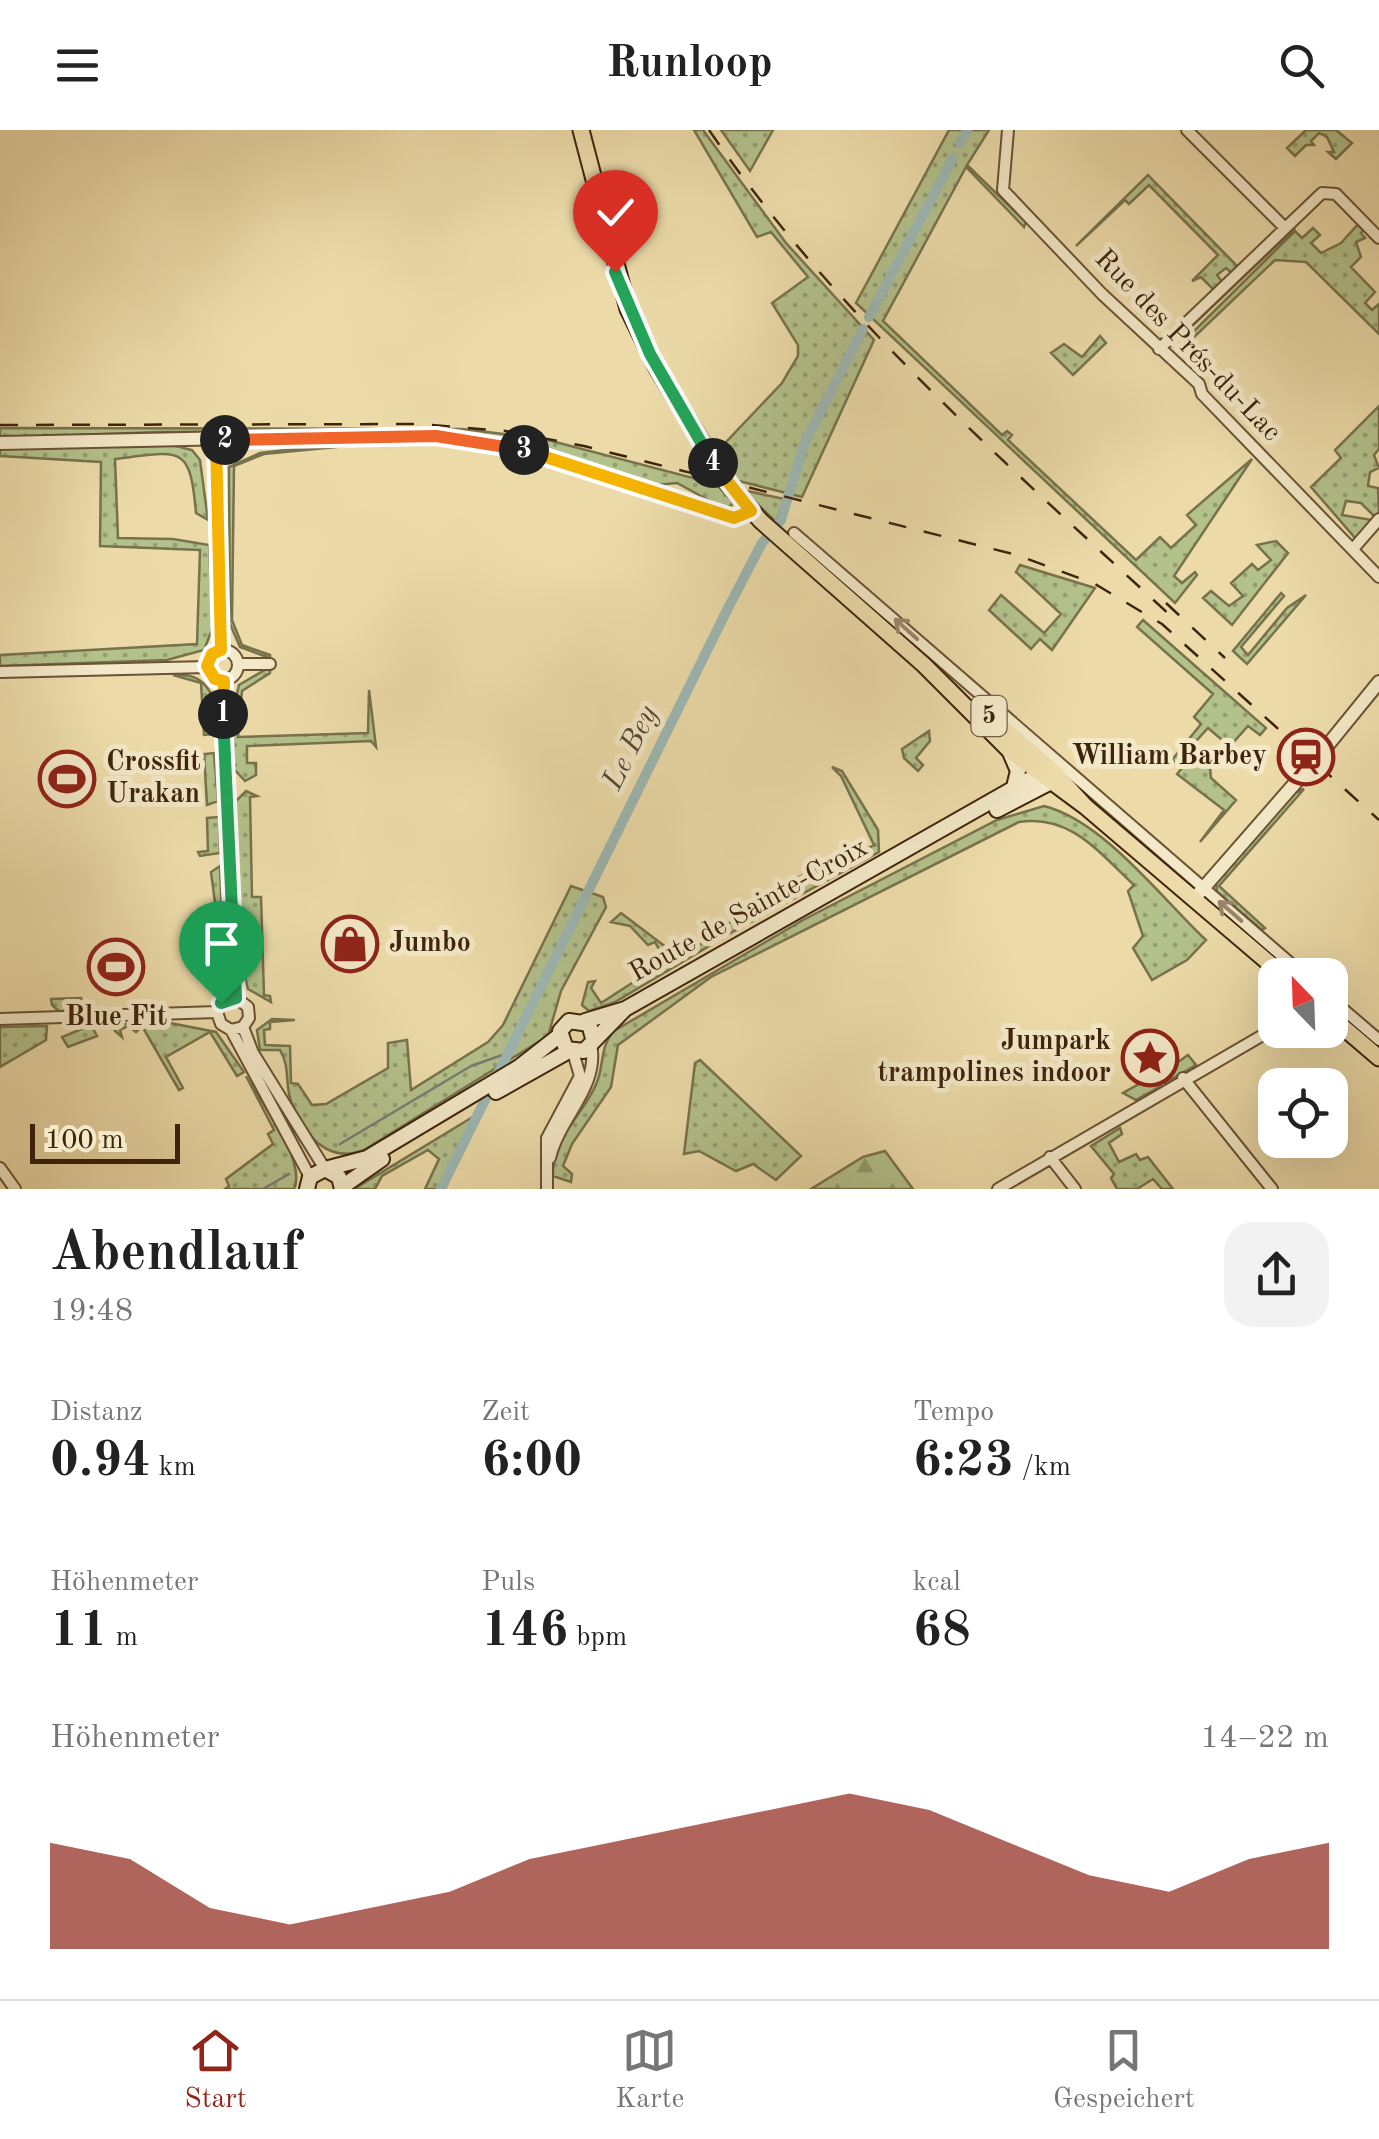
<!DOCTYPE html>
<html lang="de">
<head>
<meta charset="utf-8">
<style>
	:root { --surface:#fff; --page:#f2f2f2; --text:#222; --muted:#767676; --line:#e0e0e0; --accent:#8f2418 }
	body { margin:0; font-family:"Old Standard TT",serif; background:var(--page); color:var(--text); height:100vh; display:flex; flex-direction:column; font-size:38px; white-space:nowrap }
	* { box-sizing:border-box; margin:0 }
	p { font-size:32px; color:var(--muted) }
	.icon { flex:none; width:55px; height:55px; fill:none; stroke:currentColor; stroke-width:2; stroke-linecap:round; stroke-linejoin:round }
	.map { position:relative; height:1059px; overflow:hidden }
	.sheet { display:flex; flex-direction:column; background:var(--surface); flex:1 }
	.sheet>* { flex:none }
	.needle { width:65px; rotate:337deg }
	.buttons { position:absolute; left:1258px; top:828px; display:grid; gap:20px }
	.buttons a { display:grid; place-items:center; width:90px; height:90px; border-radius:20px; background:var(--surface); box-shadow:0 10px 40px #0002; font-size:50px }
	.scale { position:absolute; left:30px; bottom:25px; width:150px; box-sizing:border-box; padding-left:10px; border:5px solid #3e240d; border-top:0; font-size:28px; line-height:35px; white-space:nowrap; color:#3e240d; -webkit-text-stroke:8px #f3e8c7; paint-order:stroke }
	.pin { position:absolute; display:grid; place-items:center; width:85px; height:85px; color:#fff; margin:-102px -42px; border-radius:50% 50% 50% 0; rotate:-45deg; box-shadow:0 0 10px #0007 }
	.pin .icon { rotate:45deg }
	.km { position:absolute; width:50px; height:50px; margin:-25px; border-radius:50%; background:#222; color:#fff; font-size:28px; line-height:50px; text-align:center }
	.round { display:grid; place-items:center; flex:none; width:105px; height:105px; border-radius:30px; background:var(--page) }
	.summary { display:flex; align-items:center; justify-content:space-between; height:170px; padding:0 50px }
	h1 { font-size:55px; font-weight:700; line-height:75px }
	.metrics { display:grid; grid-template-columns:repeat(3,1fr); gap:15px; height:170px; padding:10px 50px }
	.metrics div { display:grid; align-content:center }
	.metrics b { font-size:50px; font-weight:700 }
	.metrics small { font-size:28px; font-weight:400 }
	.metrics p { font-size:28px }
	.chart { height:280px; padding:20px 50px }
	.chart p { display:flex; justify-content:space-between }
	.chart svg { width:100%; height:180px; margin-top:10px; fill:var(--accent); opacity:.7 }
	header { display:flex; justify-content:space-between; align-items:center; height:130px; padding:0 50px; background:var(--surface); font-size:45px; font-weight:700 }
	.tabs { display:flex; justify-content:space-around; align-items:center; height:140px; border-top:2px solid var(--line); background:var(--surface); font-size:28px; color:var(--muted) }
	.tabs a { display:grid; justify-items:center; gap:5px }
	.tabs .current { color:var(--accent) }
	.map>svg:first-child { display:block }
	.grass { fill:url(#grass-dots); stroke:#78724c; stroke-width:2.5 }
	.forest { fill:url(#forest-firs); stroke:#78724c; stroke-width:2.5 }
	.lines { fill:none; stroke-linecap:round; stroke-linejoin:round }
	.stream { stroke:#777d71; stroke-width:2.5 }
	.canal { stroke:#9db8b4; stroke-width:10 }
	.minor-casing { stroke:#6a5234; stroke-width:14 }
	.tertiary-casing { stroke:#6a5234; stroke-width:16 }
	.secondary-casing { stroke:#3e240d; stroke-width:18 }
	.primary-casing { stroke:#3e240d; stroke-width:19 }
	.minor { stroke:#f3e8c7; stroke-width:10 }
	.tertiary { stroke:#f3e8c7; stroke-width:12 }
	.secondary { stroke:#f3e8c7; stroke-width:14 }
	.primary { stroke:#ecdba9; stroke-width:15 }
	.rail { stroke:#3e240d; stroke-width:2.5; stroke-dasharray:18 18; stroke-linecap:butt }
	.oneway { stroke:#98866a }
	.split-1-casing { stroke:#fff; stroke-width:20 }
	.split-2-casing { stroke:#fff; stroke-width:20 }
	.split-3-casing { stroke:#fff; stroke-width:20 }
	.split-4-casing { stroke:#fff; stroke-width:20 }
	.split-5-casing { stroke:#fff; stroke-width:20 }
	.split-1 { stroke:#22a559; stroke-width:12 }
	.split-2 { stroke:#f5b400; stroke-width:12 }
	.split-3 { stroke:#f0652b; stroke-width:12 }
	.split-4 { stroke:#f5b400; stroke-width:12 }
	.split-5 { stroke:#22a559; stroke-width:12 }
	.labels { text-anchor:middle; dominant-baseline:central; stroke-width:10; stroke-linejoin:round; paint-order:stroke }
	.shield { fill:#f3e8c7; stroke:#745f45; stroke-width:2.5 }
	.shield-label { font-size:25px; font-weight:bold; fill:#3e240d }
	.street-label { font-size:28px; fill:#3e240d; stroke:#f3e8c7 }
	.poi-label { font-size:28px; font-weight:bold; fill:#3e240d; stroke:#f3e8c7; text-anchor:end }
	.water-label { font-size:30px; font-style:italic; fill:#564937; stroke:#f3e8c7 }
</style>
</head>
<body>
<header><svg class="icon" aria-label="menu" viewBox="0 0 24 24"><path d="M4 6h16M4 12h16M4 18h16"/></svg>Runloop<svg class="icon" aria-label="search" viewBox="0 0 24 24"><circle cx="10" cy="10" r="6"/><path d="M15 15l6 6"/></svg></header>
<div class="map">
<svg width="1379" height="1059" viewBox="0 0 1379 1059">
	<defs>
		<pattern id="grass-dots" width="8" height="8" patternUnits="userSpaceOnUse" patternTransform="scale(2.5)"><rect width="8" height="8" fill="#b3c18b"/><path d="M2 2h.1M6 6h.1" fill="none" stroke="#939d70" stroke-width="1.8" stroke-linecap="round"/></pattern>
		<pattern id="forest-firs" width="22" height="20" patternUnits="userSpaceOnUse" patternTransform="scale(2.5)"><rect width="22" height="20" fill="#b3c18b"/><path d="M5 1l3.5 6h-7zM16 11l3.5 6h-7z" fill="#939d70"/></pattern>
	</defs>
	<rect width="100%" height="100%" fill="#ecdba9"/>
	<filter id="stains"><feTurbulence type="fractalNoise" baseFrequency=".002" numOctaves="4"/><feColorMatrix values="0 0 0 0 .2 0 0 0 0 .09 0 0 0 0 .02 0 0 0 .5 -.17"/></filter>
	<radialGradient id="worn" r=".72"><stop offset=".6" stop-color="#630" stop-opacity="0"/><stop offset="1" stop-color="#630" stop-opacity=".3"/></radialGradient>
	<path class="grass" d="M 694,0 L 703,0 L 786,113 L 874,210 L 802,367 L 723,347 L 711,328 L 782,253 L 798,226 L 798,215 L 772,173 L 808,147 L 771,102 L 757,107 Z
		M 721,0 L 773,0 L 750,41 Z
		M 949,0 L 989,0 L 967,35 L 1026,92 L 1024,97 L 966,37 L 883,191 L 1002,305 L 1007,301 L 1012,305 L 1008,310 L 1136,430 L 1160,407 L 1171,418 L 1196,395 L 1187,385 L 1252,329 L 1174,446 L 1182,453 L 1195,442 L 1197,445 L 1175,473 L 856,173 Z
		M 1306,0 L 1336,0 L 1352,13 L 1336,29 L 1328,22 L 1334,22 L 1327,7 L 1319,3 L 1311,11 L 1314,15 L 1306,15 L 1295,26 L 1287,18 Z
		M 1148,45 L 1238,137 L 1232,143 L 1226,138 L 1217,145 L 1223,153 L 1208,167 L 1213,159 L 1201,147 L 1192,151 L 1218,125 L 1149,55 L 1129,74 L 1125,70 L 1076,116 Z
		M 1359,93 L 1365,99 L 1361,103 L 1365,108 L 1356,112 L 1361,127 L 1351,137 L 1375,162 L 1365,173 L 1372,180 L 1379,174 L 1379,204 L 1306,132 L 1275,130 L 1191,210 L 1188,207 L 1295,101 L 1302,108 L 1313,98 L 1320,105 L 1311,113 L 1321,123 L 1341,113 Z
		M 1291,97 L 1294,99 L 1172,215 L 1174,212 Z
		M 1100,206 L 1106,213 L 1073,245 L 1051,223 L 1064,214 L 1082,227 Z
		M 1379,276 L 1379,319 L 1374,325 L 1379,338 L 1370,342 L 1368,356 L 1378,358 L 1379,384 L 1375,387 L 1361,373 L 1346,371 L 1342,385 L 1372,390 L 1356,409 L 1311,357 L 1341,328 L 1335,320 Z
		M 0,298 L 462,299 L 544,309 L 720,355 L 733,371 L 731,376 L 723,378 L 677,353 L 655,355 L 522,311 L 449,301 L 158,302 L 0,308 Z
		M 346,313 L 367,314 L 264,324 L 234,336 L 232,490 L 242,515 L 270,525 L 270,543 L 242,561 L 238,607 L 368,603 L 369,560 L 376,617 L 371,611 L 247,616 L 247,633 L 256,633 L 256,645 L 245,651 L 234,639 L 232,585 L 239,555 L 268,538 L 267,527 L 240,517 L 230,494 L 229,337 L 260,323 Z
		M 168,314 L 192,320 L 200,330 L 208,390 L 196,383 C 190,314 182,321 115,329 L 118,408 L 173,409 L 209,415 L 213,497 L 204,520 L 167,530 L 0,536 L 0,525 L 197,514 L 200,420 L 100,416 L 101,332 L 0,326 L 0,317 Z
		M 743,360 L 784,369 L 776,392 Z
		M 1276,411 L 1288,423 L 1232,495 L 1203,468 L 1211,461 L 1229,476 L 1243,466 L 1231,453 L 1252,434 L 1258,440 L 1271,430 L 1257,415 Z
		M 1020,435 L 1095,458 L 1052,520 L 1040,509 L 1031,519 L 989,480 L 1001,465 L 1044,503 L 1061,484 L 1016,442 Z
		M 1281,463 L 1284,466 L 1241,517 L 1248,525 L 1287,478 L 1306,465 L 1247,534 L 1233,521 Z
		M 1143,490 L 1266,598 L 1260,605 L 1248,596 L 1232,614 L 1241,626 L 1208,598 L 1189,619 L 1210,638 L 1211,648 L 1236,670 L 1200,712 L 1224,680 L 1177,644 L 1182,638 L 1172,630 L 1201,594 L 1194,587 L 1213,564 L 1137,497 Z
		M 173,545 C 210,541 220,573 214,604 L 204,605 L 201,553 Z
		M 929,601 L 930,611 L 916,628 L 923,635 L 918,641 L 904,628 L 902,619 Z
		M 214,623 L 218,671 L 207,675 L 204,624 Z
		M 832,637 L 842,641 L 878,700 L 879,722 L 725,806 L 721,798 L 759,775 L 756,769 L 834,729 L 838,735 L 874,715 L 841,646 Z
		M 1304,659 L 1219,756 L 1265,798 L 1262,800 L 1217,762 L 1216,754 L 1294,663 Z
		M 246,661 L 257,666 L 250,667 L 252,767 L 261,767 L 264,865 L 270,866 L 271,872 L 248,859 L 241,831 L 235,672 Z
		M 1044,676 C 1104,691 1163,770 1206,810 L 1187,830 L 1152,850 L 1133,818 L 1143,806 L 1128,761 L 1134,755 C 1099,723 1071,684 1019,692 L 711,847 L 618,915 L 611,957 L 572,1014 L 563,1036 L 572,1044 L 571,1052 L 553,1046 C 551,1006 584,986 597,952 C 604,935 600,916 614,901 L 803,790 L 997,690 Z
		M 219,687 L 220,723 L 200,726 L 198,722 L 208,721 L 207,688 Z
		M 220,736 L 222,788 L 217,788 L 211,742 Z
		M 571,756 L 603,767 L 606,777 L 561,861 L 548,906 L 364,1020 C 328,1034 305,1006 292,974 C 284,956 291,938 280,920 L 260,920 L 257,900 L 272,889 L 295,890 L 270,892 L 270,899 L 264,900 L 265,915 L 290,916 L 291,953 L 298,954 L 312,975 L 326,974 L 388,938 L 388,913 L 407,910 L 411,960 L 488,912 L 503,895 Z
		M 621,783 L 679,827 L 706,811 L 709,816 L 615,872 L 589,881 L 582,875 L 588,852 L 595,851 L 591,858 L 601,873 L 666,831 L 655,812 L 648,815 L 630,796 L 611,792 Z
		M 211,798 L 220,798 L 222,803 L 224,840 L 217,861 L 212,861 Z
		M 81,868 L 82,874 L 89,874 L 82,882 L 60,882 L 52,875 L 51,869 Z
		M 170,893 L 216,902 L 244,942 L 237,946 L 210,902 L 166,927 L 183,958 L 179,960 L 142,896 L 136,902 L 128,896 L 120,900 L 122,907 L 115,901 L 119,894 Z
		M 91,895 L 97,906 L 68,917 L 62,907 Z
		M 47,896 L 46,910 L 0,937 L 0,897 Z
		M 1188,925 L 1196,935 L 1165,953 L 1160,945 Z
		M 700,930 L 801,1026 L 776,1050 L 753,1034 L 736,1041 L 699,1021 L 684,1024 L 695,933 Z
		M 1155,945 L 1161,956 L 1136,970 L 1123,963 Z
		M 246,946 C 261,972 307,1031 294,1059 L 225,1059 L 229,1056 L 226,1049 L 273,1014 L 268,1004 L 274,1000 Z
		M 476,985 L 439,1059 L 425,1059 L 439,1029 L 428,1020 L 382,1046 L 375,1059 L 354,1059 Z
		M 1120,998 L 1122,1004 L 1109,1013 L 1119,1032 L 1136,1024 L 1140,1030 L 1148,1027 L 1173,1059 L 1162,1059 L 1153,1049 L 1137,1059 L 1117,1059 L 1111,1048 L 1114,1044 L 1091,1016 Z"/>
	<path class="forest" d="M 885,1021 L 913,1059 L 811,1059 L 863,1027 Z"/>
	<g class="lines">
		<path class="stream" d="M 340,1014 L 471,936 L 508,923
			M 263,1059 L 289,1044"/>
		<path class="canal" d="M 960,13 L 967,0
			M 869,187 L 953,28
			M 441,1059 L 727,480 L 762,413 L 781,390 L 804,314 L 863,199"/>
		<g class="minor-casing">
			<path id="minor" d="M 1008,0 L 1003,60 L 1102,164 L 1199,254 L 1202,264 L 1379,447
				M 1187,0 L 1284,97
				M 1159,219 L 1322,63 L 1336,64 L 1379,108
				M 215,310 L 221,520
				M 794,403 L 1304,845
				M 1353,419 L 1379,389
				M208 535a15 15 0 1 1 30 0a15 15 0 1 1-30 0Z
				M 238,534 L 270,534
				M 0,542 L 207,537
				M 224,551 L 236,868
				M 1330,868 L 1379,910
				M 0,889 L 217,882
				M 243,897 L 231,900 L 221,894 L 217,882 L 223,871 L 236,868 L 248,877 L 249,888 L 243,897 L 253,923 L 325,1039
				M 231,900 L 310,1047
				M 1183,948 L 1272,1059
				M 1050,1027 L 1075,1059
				M 550,1028 C 560,986 600,957 591,914
				M 0,1038 L 15,1059
				M 547,1059 L 547,1008 L 580,946 L 573,922
				M 998,1059 L 1275,898"/>
		</g>
		<g class="tertiary-casing">
			<path id="tertiary" d="M 0,313 L 367,305 L 462,308 L 530,321 L 734,388 L 751,381
				M 1327,616 L 1379,552
				M 1193,770 L 1311,635"/>
		</g>
		<g class="secondary-casing">
			<path id="secondary" d="M 1009,620 L 1018,641 L 1013,661
				M 997,680 L 1049,653
				M 585,891 L 625,879 L 1039,644
				M 593,908 L 589,894 L 569,891 L 560,901 L 566,919 L 584,921 L 625,879
				M 496,962 L 569,921
				M 325,1039 L 367,1028 L 519,937 L 560,905
				M 342,1057 L 382,1029
				M 307,1059 L 310,1047 L 325,1039 L 339,1047 L 342,1059"/>
		</g>
		<g class="primary-casing">
			<path id="primary" d="M 581,0 L 628,179 L 657,238 L 726,352 L 761,391 L 924,535 L 1009,620 L 1086,677
				M 982,580 L 1052,640 L 1086,677 L 1283,845
				M 1330,886 L 1379,928"/>
		</g>
		<use href="#minor" class="minor"/>
		<use href="#tertiary" class="tertiary"/>
		<use href="#secondary" class="secondary"/>
		<use href="#primary" class="primary"/>
		<path class="rail" d="M 709,0 C 837,187 1008,335 1173,488
			M 0,295 L 418,294 L 506,301 L 584,316 L 1017,425 L 1095,454 L 1162,494 L 1379,690
			M 1166,473 L 1225,528"/>
	</g>
	<defs><path id="oneway-shaft" d="M-6 0H5M1.5-3L5.5 0L1.5 3" fill="none" stroke-width="1.6" stroke-linecap="round" stroke-linejoin="round" transform="scale(2.5)"/></defs>
	<g class="oneway">
		<use href="#oneway-shaft" transform="translate(906 499) rotate(-138)"/>
		<use href="#oneway-shaft" transform="translate(1230 781) rotate(-139)"/>
	</g>
	<g class="lines">
		<g class="split-1-casing">
			<path id="split-1" d="M 221,873 L 236,868 L 223,584"/>
		</g>
		<g class="split-2-casing">
			<path id="split-2" d="M 223,584 L 224,551 L 215,549 L 207,536 L 212,524 L 221,520 L 216,310 L 225,310"/>
		</g>
		<g class="split-3-casing">
			<path id="split-3" d="M 225,310 L 436,306 L 524,320"/>
		</g>
		<g class="split-4-casing">
			<path id="split-4" d="M 524,320 L 734,388 L 751,381 L 713,333"/>
		</g>
		<g class="split-5-casing">
			<path id="split-5" d="M 615,142 L 650,224 L 713,333"/>
		</g>
		<use href="#split-1" class="split-1"/>
		<use href="#split-2" class="split-2"/>
		<use href="#split-3" class="split-3"/>
		<use href="#split-4" class="split-4"/>
		<use href="#split-5" class="split-5"/>
	</g>
	<defs>
		<g id="station-ring" transform="scale(2.875)"><circle r="9.5" fill="#f3e8c7" stroke="#8f2418" stroke-width="1.5"/><path d="M-3-6H3Q5-6 5-4V2Q5 4 3 4L4.5 6H3L1.5 4h-3L-3 6H-4.5L-3 4Q-5 4-5 2V-4Q-5-6-3-6ZM-3.5-4v3h7v-3ZM-3.5 1v1.5H-2V1ZM2 1v1.5H3.5V1Z" fill="#8f2418"/></g>
		<g id="stadium-ring" transform="scale(2.875)"><circle r="9.5" fill="#f3e8c7" stroke="#8f2418" stroke-width="1.5"/><path d="M0-5a6.5 5 0 1 0 0 10a6.5 5 0 1 0 0-10ZM-3.5-1.8h7v3.6h-7Z" fill="#8f2418"/></g>
		<g id="shop-ring" transform="scale(2.875)"><circle r="9.5" fill="#f3e8c7" stroke="#8f2418" stroke-width="1.5"/><path d="M-5-2.5h2.3a2.7 3.5 0 0 1 5.4 0H5L5.5 6h-11ZM-1.5-2.5h3a1.5 2.3 0 0 0-3 0Z" fill="#8f2418"/></g>
		<g id="sight-ring" transform="scale(2.875)"><circle r="9.5" fill="#f3e8c7" stroke="#8f2418" stroke-width="1.5"/><path d="M0-6L1.8-2.2L6-1.7L2.9 1.2L3.7 5.4L0 3.3L-3.7 5.4L-2.9 1.2L-6-1.7L-1.8-2.2Z" fill="#8f2418"/></g>
	</defs>
	<g fill-rule="evenodd">
		<use href="#station-ring" x="1306" y="627"/>
		<use href="#stadium-ring" x="67" y="649"/>
		<use href="#shop-ring" x="350" y="814"/>
		<use href="#stadium-ring" x="116" y="837"/>
		<use href="#sight-ring" x="1150" y="928"/>
	</g>
	<g class="labels">
		<rect class="shield" x="971.5" y="566" width="35" height="40" rx="8"/>
		<g class="shield-label">
			<text x="989" y="586">5</text>
		</g>
		<g class="street-label">
			<text transform="translate(1187 216) rotate(46)">Rue des Prés-du-Lac</text>
			<text transform="translate(749 781) rotate(-29)">Route de Sainte-Croix</text>
		</g>
		<g class="poi-label">
			<text x="1267" y="627">William Barbey</text>
			<text x="106" y="633" text-anchor="start">Crossfit<tspan x="106" dy="32">Urakan</tspan></text>
			<text x="389" y="814" text-anchor="start">Jumbo</text>
			<text x="116" y="888" text-anchor="middle">Blue Fit</text>
			<text x="1111" y="912">Jumpark<tspan x="1111" dy="32">trampolines indoor</tspan></text>
		</g>
		<g class="water-label">
			<text transform="translate(631 618) rotate(-64)">Le Bey</text>
		</g>
	</g>
	<rect width="100%" height="100%" filter="url(#stains)"/>
	<rect width="100%" height="100%" fill="url(#worn)"/>
</svg>
<div class="buttons">
<a><svg class="needle" viewBox="-14 -14 28 28"><path d="M0-13l5 13h-10z" fill="#e53935"/><path d="M0 13l5-13h-10z" fill="#767676"/></svg></a>
<a><svg class="icon" aria-label="locate" viewBox="0 0 24 24"><circle cx="12" cy="12" r="6"/><path d="M12 2v4M12 18v4M2 12h4M18 12h4"/></svg></a>
</div>
<div class="scale">100 m</div>
<div class="pin" style="left:221px;top:873px;background:#1e9e55"><svg class="icon" aria-label="arrive" viewBox="0 0 24 24"><path d="M6 21V4h12l-3 4 3 4H6"/></svg></div>
<div class="pin" style="left:615px;top:142px;background:#d93025"><svg class="icon" aria-label="check" viewBox="0 0 24 24"><path d="M5 12l5 5 9-10"/></svg></div>
<b class="km" style="left:223px;top:584px">1</b>
<b class="km" style="left:225px;top:310px">2</b>
<b class="km" style="left:524px;top:320px">3</b>
<b class="km" style="left:713px;top:333px">4</b>
</div>
<section class="sheet">
<div class="summary"><div><h1>Abendlauf</h1><p>19:48</p></div><a class="round"><svg class="icon" aria-label="share" viewBox="0 0 24 24"><path d="M12 15V3M7 8l5-5 5 5M5 13v7h14v-7"/></svg></a></div>
<div class="metrics">
<div><p>Distanz</p><b>0.94<small> km</small></b></div>
<div><p>Zeit</p><b>6:00</b></div>
<div><p>Tempo</p><b>6:23<small> /km</small></b></div>
</div>
<div class="metrics">
<div><p>Höhenmeter</p><b>11<small> m</small></b></div>
<div><p>Puls</p><b>146<small> bpm</small></b></div>
<div><p>kcal</p><b>68</b></div>
</div>
<div class="chart"><p><span>Höhenmeter</span>14–22 m</p>
<svg viewBox="0 0 160 44" preserveAspectRatio="none"><path d="M0 44V18L10 22L20 34L30 38L40 34L50 30L60 22L70 18L80 14L90 10L100 6L110 10L120 18L130 26L140 30L150 22L160 18V44z"/></svg>
</div>
</section>
<nav class="tabs">
<a class="current"><svg class="icon" aria-label="home" viewBox="0 0 24 24"><path d="M3 11l9-7 9 7M6 9v11h12V9"/></svg>Start</a>
<a><svg class="icon" aria-label="map" viewBox="0 0 24 24"><path d="M3 6l6-2 6 2 6-2v14l-6 2-6-2-6 2zM9 4v14M15 6v14"/></svg>Karte</a>
<a><svg class="icon" aria-label="saved" viewBox="0 0 24 24"><path d="M7 4h10v16l-5-4-5 4z"/></svg>Gespeichert</a>
</nav>
</body>
</html>
